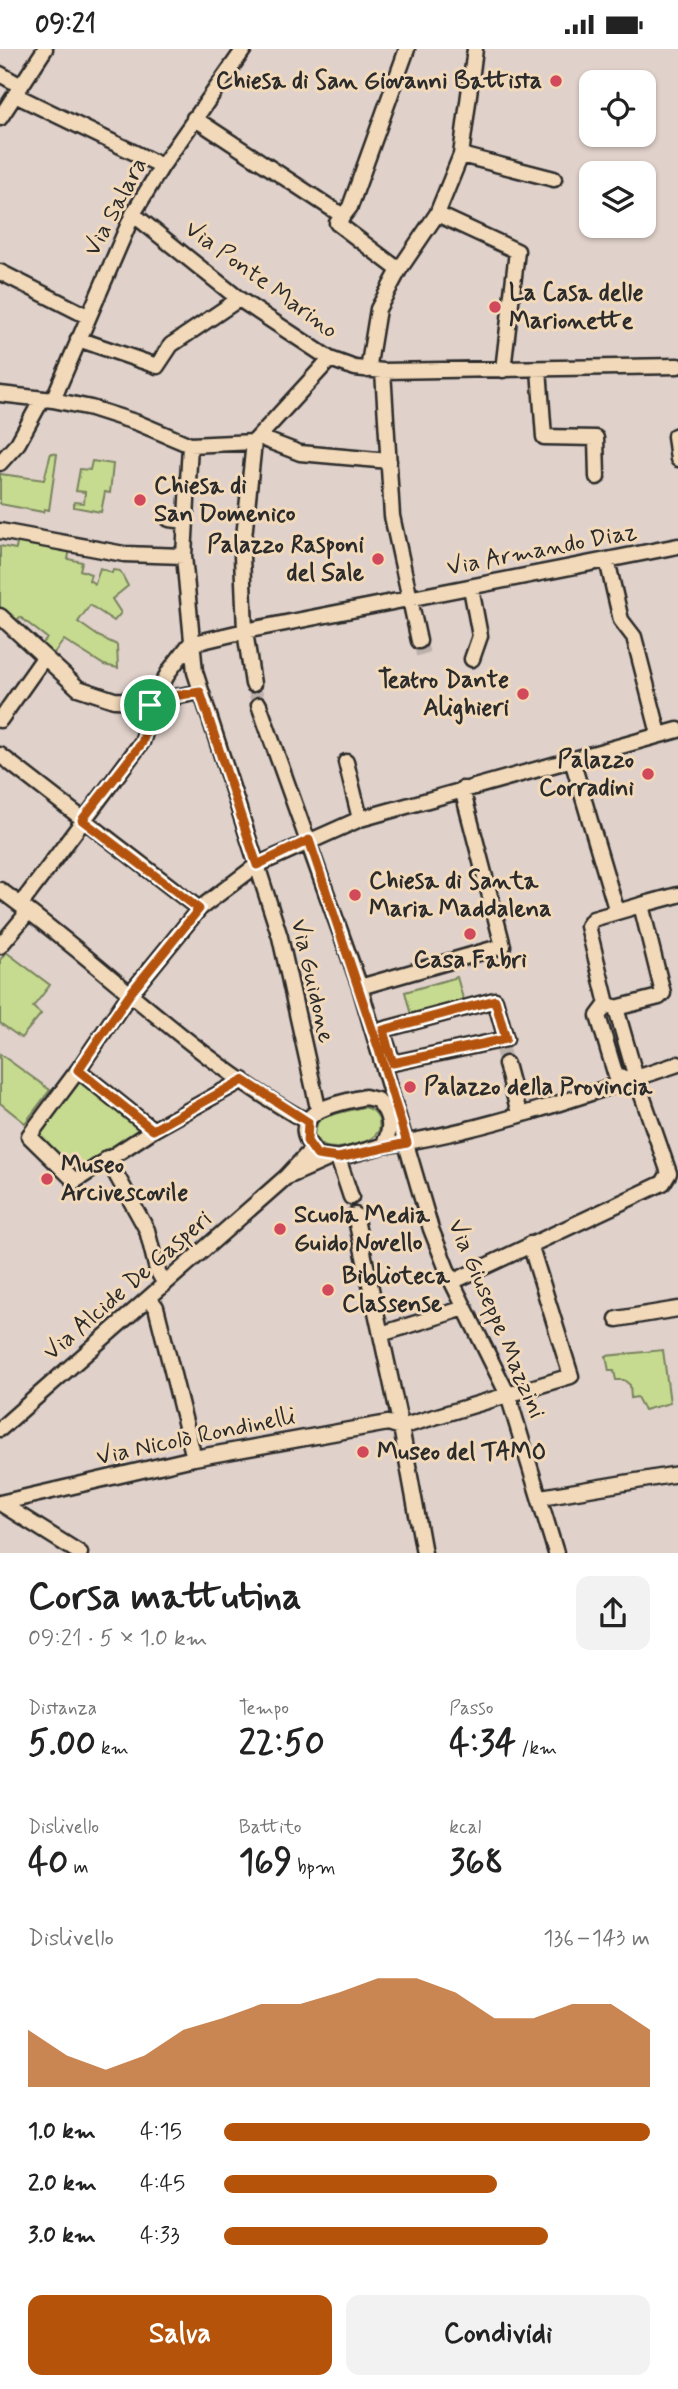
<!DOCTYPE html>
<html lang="it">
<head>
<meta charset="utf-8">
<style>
	:root { --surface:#fff; --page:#f2f2f2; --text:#222; --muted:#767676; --accent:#b45309 }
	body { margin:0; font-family:Mynerve,sans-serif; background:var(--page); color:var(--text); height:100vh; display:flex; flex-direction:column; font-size:26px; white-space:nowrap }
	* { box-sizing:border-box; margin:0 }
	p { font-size:23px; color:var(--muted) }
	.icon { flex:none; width:38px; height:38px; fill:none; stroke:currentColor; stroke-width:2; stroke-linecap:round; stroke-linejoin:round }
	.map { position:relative; height:1504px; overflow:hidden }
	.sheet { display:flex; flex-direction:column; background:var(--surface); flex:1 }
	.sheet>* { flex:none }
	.fabs { position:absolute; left:579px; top:21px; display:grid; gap:14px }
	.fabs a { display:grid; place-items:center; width:77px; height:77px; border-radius:14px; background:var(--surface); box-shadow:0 2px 5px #0004; font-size:35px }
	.pin { position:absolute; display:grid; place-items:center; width:60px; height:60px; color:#fff; margin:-30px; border:4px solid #fff; border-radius:50%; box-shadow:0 2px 7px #0007 }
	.round { display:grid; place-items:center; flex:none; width:74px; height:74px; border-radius:14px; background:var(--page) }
	.headline { display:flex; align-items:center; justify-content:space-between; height:119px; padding:0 28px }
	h1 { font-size:38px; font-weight:700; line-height:52px }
	.stats { display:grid; grid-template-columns:repeat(3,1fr); gap:10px; height:119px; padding:7px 28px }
	.stats div { display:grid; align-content:center }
	.stats b { font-size:35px; font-weight:700 }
	.stats small { font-size:19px; font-weight:400 }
	.stats p { font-size:19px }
	.chart { height:196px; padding:14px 28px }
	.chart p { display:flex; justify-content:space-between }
	.chart svg { width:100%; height:126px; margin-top:7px; fill:var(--accent); opacity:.7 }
	.action { display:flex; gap:14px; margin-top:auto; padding:14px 28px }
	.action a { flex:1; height:80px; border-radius:14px; background:var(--accent); color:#fff; font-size:28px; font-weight:700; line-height:80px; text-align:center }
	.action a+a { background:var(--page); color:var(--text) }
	ul { padding:0 28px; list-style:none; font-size:23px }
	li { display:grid; grid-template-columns:112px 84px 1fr; align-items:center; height:52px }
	li i { height:18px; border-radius:9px; background:var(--accent) }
	.status { display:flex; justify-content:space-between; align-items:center; height:49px; padding:0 35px; background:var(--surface); direction:ltr }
	.status svg { height:19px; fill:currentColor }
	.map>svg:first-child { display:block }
	.green { fill:#c6db90; stroke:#78835e; stroke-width:2 }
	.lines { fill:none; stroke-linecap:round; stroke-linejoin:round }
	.minor-tunnel { stroke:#bcb0aa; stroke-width:14; stroke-dasharray:14 7; stroke-linecap:butt }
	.minor-casing { stroke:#2b2b2b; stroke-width:19 }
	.minor { stroke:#f1d9b9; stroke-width:14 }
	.route-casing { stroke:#fff; stroke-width:14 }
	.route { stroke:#b45309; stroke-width:9 }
	.poi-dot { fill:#d1495b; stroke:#f1d9b9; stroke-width:2.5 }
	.labels { text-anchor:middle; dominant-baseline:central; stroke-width:6; stroke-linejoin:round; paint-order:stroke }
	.poi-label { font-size:24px; font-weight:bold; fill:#2b2b2b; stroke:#f1d9b9; text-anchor:start }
	.street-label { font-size:24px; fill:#2b2b2b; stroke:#f1d9b9 }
</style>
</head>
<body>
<div class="status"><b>09:21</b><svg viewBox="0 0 49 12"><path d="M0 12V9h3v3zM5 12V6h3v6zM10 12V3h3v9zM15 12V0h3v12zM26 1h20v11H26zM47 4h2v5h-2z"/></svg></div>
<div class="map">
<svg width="678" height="1504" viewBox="0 0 678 1504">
	<rect width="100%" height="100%" fill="#e0d1ca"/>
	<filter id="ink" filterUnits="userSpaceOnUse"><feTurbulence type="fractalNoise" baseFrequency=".0143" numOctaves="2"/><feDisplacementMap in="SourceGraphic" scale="14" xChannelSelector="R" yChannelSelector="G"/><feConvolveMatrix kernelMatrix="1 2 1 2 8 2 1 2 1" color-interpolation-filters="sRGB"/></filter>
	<g filter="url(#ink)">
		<path class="green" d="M 51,404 L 57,405 L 49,461 L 44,460 L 43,463 L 0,455 L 0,425 L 44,431 Z
			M 92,412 L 113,415 L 110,444 L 105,443 L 101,463 L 74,458 L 74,453 L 84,454 L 85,443 L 76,442 L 80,420 L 90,421 Z
			M 18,490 L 70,500 L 68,510 L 82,513 L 80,521 L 91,525 L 89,531 L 95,535 L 100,519 L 112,524 L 113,521 L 120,522 L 128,537 L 112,550 L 121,564 L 114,572 L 90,556 L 78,573 L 98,587 L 117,596 L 118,619 L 104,616 L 64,591 L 51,608 L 40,599 L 47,589 L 20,568 L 14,574 L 0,558 L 0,497 L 16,500 Z
			M 6,903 L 50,936 L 33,958 L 41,965 L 21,989 L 0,974 L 0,911 Z
			M 457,928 L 465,957 L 412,970 L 405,943 Z
			M 0,1005 L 50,1041 L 25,1074 L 0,1054 Z
			M 81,1028 L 140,1080 L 76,1124 L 36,1086 Z
			M 363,1058 C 375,1060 381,1068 379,1081 C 371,1096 335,1104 320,1095 L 314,1085 L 319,1069 Z
			M 663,1301 L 670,1354 L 644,1361 L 637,1348 L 631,1349 L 630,1336 L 624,1331 L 616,1331 L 614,1322 L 609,1322 L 606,1307 Z"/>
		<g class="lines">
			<path class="minor-tunnel" d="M 419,592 L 424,608
				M 253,635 L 259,656
				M 502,1000 L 506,1015"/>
			<g class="minor-casing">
				<path id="minor" d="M 0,25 L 21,37
					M 15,46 L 162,117
					M 0,69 L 45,0
					M 194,69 L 343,167 L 337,174 L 399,221
					M 461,106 L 554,130
					M 133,165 L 239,250 L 330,310 L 355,319 L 383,322 L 678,317
					M 437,165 L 517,202 L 503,321
					M 343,167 L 350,158 L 407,0
					M 0,223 L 87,267
					M 78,290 L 157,317 L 171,296 L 239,250
					M 539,320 L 544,388 L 596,389 L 597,428
					M 368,321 L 378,260 L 399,221 L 437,165 L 461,106 L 475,0
					M 383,322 L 392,467 L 419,592
					M 0,345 L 53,351 L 91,359 L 138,374 L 190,396 L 254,393
					M 53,351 L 133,165 L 162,117 L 244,0
					M 678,386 L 675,387 L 678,410
					M 266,391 L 300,404 L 389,412
					M 190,396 L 184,507 L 195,623 L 280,888 L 318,1059
					M 0,414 L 18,394 L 42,350
					M 169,470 L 186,472
					M 0,482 L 124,505 L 184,507
					M 607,511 L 621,571 L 634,588 L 659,685
					M 471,539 L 480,587 L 472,610
					M 0,567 L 78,639 L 114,651 L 147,652 L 153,659 L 142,693 L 21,855
					M 190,595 L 245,582 L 242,507 L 254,393 L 330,310
					M 253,635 L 245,582 L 678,497
					M 154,652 L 200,643
					M 150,656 L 170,621 L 190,595
					M 259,656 L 360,938 L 431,1180 L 452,1233 L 508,1346 L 556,1504
					M 0,671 L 43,610
					M 0,706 L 199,860
					M 572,711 L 617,863
					M 346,713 L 360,770
					M 0,841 C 104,915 194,1011 308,1073
					M 641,856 L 663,944 L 659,948 L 616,959 L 607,955 L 588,877 L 593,870 Z
					M 641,856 L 678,846
					M 0,897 L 24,868 L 25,860
					M 360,938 L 503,897 L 462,740
					M 495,951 L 506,990 L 393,1014 L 382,981 Z
					M 607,955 L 598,967 L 616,1027 L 628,1031
					M 616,959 L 636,1029 L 669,1124
					M 506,1015 L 519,1064
					M 78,1021 L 129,946 L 199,860 L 257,816 L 360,770 L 678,681
					M 78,1021 L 153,1081 L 75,1132 L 29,1087 Z
					M 365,1048 L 377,1051 C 390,1064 394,1081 382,1097 L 338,1109 L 317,1106 C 280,1063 335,1055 365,1048 Z
					M 153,1081 L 243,1031
					M 382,1097 C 482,1083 582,1047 678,1015
					M 107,1109 L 147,1181 L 157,1221 L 165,1235
					M 338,1109 L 351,1148
					M 287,1128 L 328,1110
					M 355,1166 L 401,1378 L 424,1504
					M 452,1233 L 663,1134 L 669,1124
					M 149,1249 L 156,1258 L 194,1409
					M 617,1270 L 678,1260
					M 381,1285 L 465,1259
					M 401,1378 L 571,1327 L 530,1195
					M 0,1380 L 286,1128 L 312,1100
					M 541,1448 L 678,1425
					M 0,1454 L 194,1409 L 388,1374 L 401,1378
					M 0,1454 L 80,1504"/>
			</g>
			<use href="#minor" class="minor"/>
		</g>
	</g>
	<g class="lines" filter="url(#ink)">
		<g class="route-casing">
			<path id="route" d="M 150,656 L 153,659 L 142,694 L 82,771 L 199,860 L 129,946 L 78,1021 L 153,1081 L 243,1031 L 308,1073 L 307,1092 L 317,1106 L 338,1109 L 407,1094 L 379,1001 L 388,999 L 393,1014 L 506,990 L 495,951 L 383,981 L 388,999 L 379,1001 L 309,791 L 257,816 L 200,643 L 161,649 L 150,656"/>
		</g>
		<use href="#route" class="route"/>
	</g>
	<g class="poi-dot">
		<circle cx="556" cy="32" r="7"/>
		<circle cx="495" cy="258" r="7"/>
		<circle cx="140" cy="451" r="7"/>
		<circle cx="378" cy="510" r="7"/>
		<circle cx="523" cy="645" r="7"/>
		<circle cx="648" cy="725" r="7"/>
		<circle cx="355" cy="846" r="7"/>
		<circle cx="470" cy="885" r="7"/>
		<circle cx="410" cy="1038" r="7"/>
		<circle cx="47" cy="1130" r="7"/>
		<circle cx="280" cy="1180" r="7"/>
		<circle cx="328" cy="1241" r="7"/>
		<circle cx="363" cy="1403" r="7"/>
	</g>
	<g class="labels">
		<g class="poi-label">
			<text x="542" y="32" text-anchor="end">Chiesa di San Giovanni Battista</text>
			<text x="509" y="244">La Casa delle<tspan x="509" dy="28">Marionette</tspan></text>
			<text x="154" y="437">Chiesa di<tspan x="154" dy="28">San Domenico</tspan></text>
			<text x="364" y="496" text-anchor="end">Palazzo Rasponi<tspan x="364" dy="28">del Sale</tspan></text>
			<text x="509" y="631" text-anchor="end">Teatro Dante<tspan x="509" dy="28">Alighieri</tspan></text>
			<text x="634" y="711" text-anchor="end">Palazzo<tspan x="634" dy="28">Corradini</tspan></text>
			<text x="369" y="832">Chiesa di Santa<tspan x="369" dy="28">Maria Maddalena</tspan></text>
			<text x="470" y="911" text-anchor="middle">Casa Fabri</text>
			<text x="424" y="1038">Palazzo della Provincia</text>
			<text x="61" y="1116">Museo<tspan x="61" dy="28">Arcivescovile</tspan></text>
			<text x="294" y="1166">Scuola Media<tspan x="294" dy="28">Guido Novello</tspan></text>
			<text x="342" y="1227">Biblioteca<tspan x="342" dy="28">Classense</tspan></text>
			<text x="377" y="1403">Museo del TAMO</text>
		</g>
		<g class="street-label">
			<text transform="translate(116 158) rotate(-62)">Via Salara</text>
			<text transform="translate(261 231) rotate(36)">Via Ponte Marino</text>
			<text transform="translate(542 501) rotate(-11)">Via Armando Diaz</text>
			<text transform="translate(312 932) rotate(77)">Via Guidone</text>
			<text transform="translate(128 1237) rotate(-41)">Via Alcide De Gasperi</text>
			<text transform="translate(496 1270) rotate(67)">Via Giuseppe Mazzini</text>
			<text transform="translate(196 1388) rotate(-12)">Via Nicolò Rondinelli</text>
		</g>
	</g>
</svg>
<div class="fabs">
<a><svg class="icon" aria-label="locate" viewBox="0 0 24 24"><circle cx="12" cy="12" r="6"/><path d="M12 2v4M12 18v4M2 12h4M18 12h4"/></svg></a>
<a><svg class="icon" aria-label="layers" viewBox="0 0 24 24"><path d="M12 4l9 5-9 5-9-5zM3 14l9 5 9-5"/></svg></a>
</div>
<div class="pin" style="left:150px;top:656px;background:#1e9e55"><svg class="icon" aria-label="arrive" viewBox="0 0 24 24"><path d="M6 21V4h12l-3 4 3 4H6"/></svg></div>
</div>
<section class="sheet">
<div class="headline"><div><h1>Corsa mattutina</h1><p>09:21 · 5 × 1.0 km</p></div><a class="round"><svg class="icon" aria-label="share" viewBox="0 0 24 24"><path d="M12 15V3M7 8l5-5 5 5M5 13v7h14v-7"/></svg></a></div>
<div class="stats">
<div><p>Distanza</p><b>5.00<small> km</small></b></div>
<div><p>Tempo</p><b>22:50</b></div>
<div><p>Passo</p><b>4:34<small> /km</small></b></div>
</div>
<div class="stats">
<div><p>Dislivello</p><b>40<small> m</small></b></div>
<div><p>Battito</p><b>169<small> bpm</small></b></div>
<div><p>kcal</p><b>368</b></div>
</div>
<div class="chart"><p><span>Dislivello</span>136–143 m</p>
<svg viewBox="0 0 160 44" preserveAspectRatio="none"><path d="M0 44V24L10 33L20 38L30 33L40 24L50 20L60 15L70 15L80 11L90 6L100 6L110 11L120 20L130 20L140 15L150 15L160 24V44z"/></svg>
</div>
<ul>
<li><b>1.0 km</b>4:15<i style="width:100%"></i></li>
<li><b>2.0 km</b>4:45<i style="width:64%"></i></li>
<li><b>3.0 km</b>4:33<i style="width:76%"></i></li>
</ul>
<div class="action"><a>Salva</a><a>Condividi</a></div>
</section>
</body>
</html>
